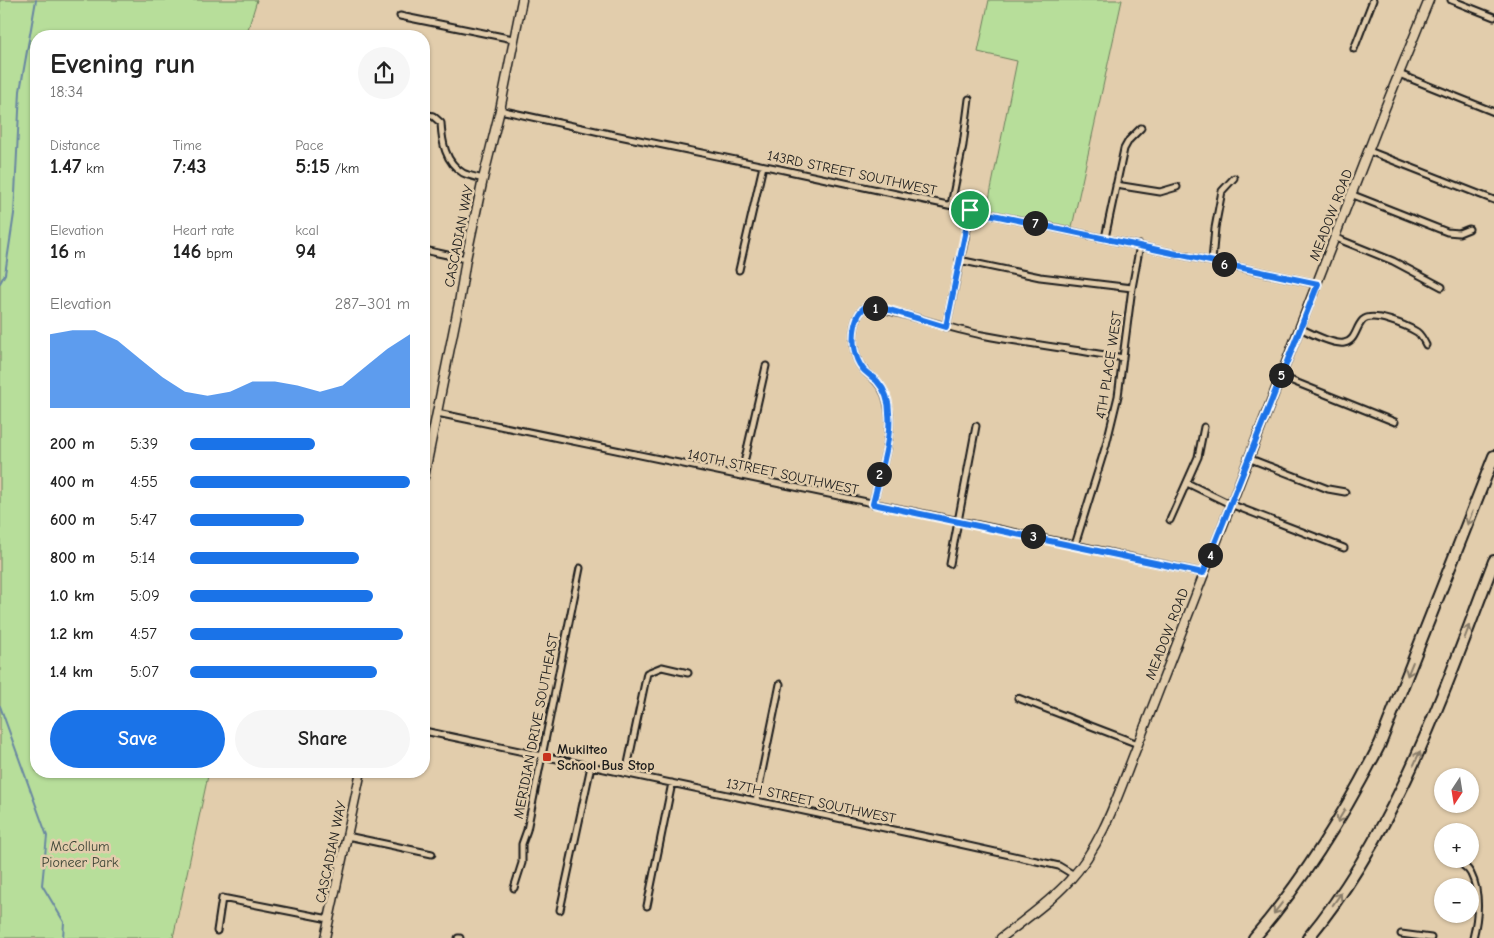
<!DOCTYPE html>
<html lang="en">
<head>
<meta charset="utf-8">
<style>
	:root { --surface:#fff; --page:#f6f6f6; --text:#222; --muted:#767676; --accent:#1a73e8 }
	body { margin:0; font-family:"Comic Neue",sans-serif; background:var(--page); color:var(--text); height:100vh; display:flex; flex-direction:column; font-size:19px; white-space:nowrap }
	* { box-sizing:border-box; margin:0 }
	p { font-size:16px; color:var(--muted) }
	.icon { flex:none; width:28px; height:28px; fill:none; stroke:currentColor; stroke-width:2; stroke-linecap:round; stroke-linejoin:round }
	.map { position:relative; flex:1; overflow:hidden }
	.drawer { position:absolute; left:30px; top:30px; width:400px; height:748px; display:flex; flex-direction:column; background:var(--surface); border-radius:20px; box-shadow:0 1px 4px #0004 }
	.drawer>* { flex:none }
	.needle { width:32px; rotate:192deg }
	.buttons { position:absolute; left:1434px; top:768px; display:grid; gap:10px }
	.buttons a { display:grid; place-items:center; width:45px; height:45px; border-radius:50%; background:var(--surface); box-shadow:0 1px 4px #0004; font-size:25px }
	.pin { position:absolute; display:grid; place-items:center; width:42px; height:42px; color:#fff; margin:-21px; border:2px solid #fff; border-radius:50%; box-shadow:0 1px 5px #0007 }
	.km { position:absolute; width:25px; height:25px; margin:-12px; border-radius:50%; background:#222; color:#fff; font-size:14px; line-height:25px; text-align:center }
	.round { display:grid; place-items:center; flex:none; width:52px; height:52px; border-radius:26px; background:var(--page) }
	.summary { display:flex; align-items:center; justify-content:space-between; height:85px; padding:0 20px }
	h1 { font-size:28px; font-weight:700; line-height:38px }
	.stats { display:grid; grid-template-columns:repeat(3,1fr); gap:8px; height:85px; padding:5px 20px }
	.stats div { display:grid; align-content:center }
	.stats b { font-size:21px; font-weight:700 }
	.stats small { font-size:14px; font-weight:400 }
	.stats p { font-size:14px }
	.chart { height:140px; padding:10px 20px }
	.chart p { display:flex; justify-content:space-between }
	.chart svg { width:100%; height:90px; margin-top:5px; fill:var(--accent); opacity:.7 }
	.cta { display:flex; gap:10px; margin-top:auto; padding:10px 20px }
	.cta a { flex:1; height:58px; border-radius:30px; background:var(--accent); color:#fff; font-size:20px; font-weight:700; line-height:58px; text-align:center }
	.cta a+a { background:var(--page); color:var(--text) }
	ul { padding:0 20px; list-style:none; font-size:16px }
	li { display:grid; grid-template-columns:80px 60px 1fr; align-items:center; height:38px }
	li i { height:12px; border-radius:6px; background:var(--accent) }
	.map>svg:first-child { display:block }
	.green { fill:#b7de9a; stroke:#6a7d5b }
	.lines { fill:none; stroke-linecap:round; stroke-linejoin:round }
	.stream { stroke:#6987a1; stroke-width:2 }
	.street-casing { stroke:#1c1c1c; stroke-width:9 }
	.secondary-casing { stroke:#1c1c1c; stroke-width:11 }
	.highway-casing { stroke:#1c1c1c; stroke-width:14 }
	.street { stroke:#e2cdac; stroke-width:5 }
	.secondary { stroke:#e2cdac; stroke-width:8 }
	.highway { stroke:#e2cdac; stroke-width:10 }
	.oneway { stroke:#897d6b }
	.route-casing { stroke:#fff; stroke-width:10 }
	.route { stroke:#1a73e8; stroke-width:6 }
	.poi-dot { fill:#c8321e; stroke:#e2cdac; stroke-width:2 }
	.labels { text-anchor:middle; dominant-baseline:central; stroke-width:5; stroke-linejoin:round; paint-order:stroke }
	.street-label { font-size:14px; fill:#1c1c1c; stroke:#e2cdac }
	.poi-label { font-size:14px; font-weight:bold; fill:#1c1c1c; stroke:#e2cdac; text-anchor:start }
	.park-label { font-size:14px; fill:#3b4335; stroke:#e2cdac }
</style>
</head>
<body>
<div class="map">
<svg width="1494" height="938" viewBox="0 0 1494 938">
	<rect width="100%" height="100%" fill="#e2cdac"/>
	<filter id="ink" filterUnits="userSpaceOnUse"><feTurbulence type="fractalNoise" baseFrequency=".02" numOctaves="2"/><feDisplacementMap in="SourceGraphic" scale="10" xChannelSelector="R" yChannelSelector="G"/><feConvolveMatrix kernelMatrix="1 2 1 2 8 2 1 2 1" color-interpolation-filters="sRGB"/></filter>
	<g filter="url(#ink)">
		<path class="green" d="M 0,0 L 257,0 L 246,36 L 36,36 L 36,771 L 209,771 L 173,938 L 0,938 Z
			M 989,0 L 1122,0 L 1072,227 L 987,209 L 1017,61 L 978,52 Z"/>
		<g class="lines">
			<path class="stream" d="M 0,283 L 5,274 L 14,214 L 20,91 L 36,0
				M 0,706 L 47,836 L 42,885 L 64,922 L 63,938"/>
			<g class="street-casing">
				<path id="street" d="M 1451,0 L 1494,17
					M 400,16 L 513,39
					M 1354,49 L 1373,0
					M 1399,74 L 1494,112
					M 500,110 L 600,132 L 775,168 L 1317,284
					M 424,114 L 433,116 L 441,123 C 442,142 445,162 463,173 C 469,176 477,177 483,179
					M 1369,151 L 1494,200
					M 1116,185 L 1160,192 L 1177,187
					M 1353,195 L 1447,232 L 1459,233 L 1469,229
					M 951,205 L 963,145 L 969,99
					M 1105,238 L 1124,149 L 1129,140 L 1141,128
					M 1336,238 L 1393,261 L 1442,287
					M 424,250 L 466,259
					M 959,260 L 1040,277 L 1132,288
					M 1212,261 L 1215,228 L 1222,191 L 1234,178
					M 739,270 L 763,166
					M 946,327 L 971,210
					M 1300,328 C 1310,333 1333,345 1344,343 C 1356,341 1355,328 1363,320 C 1373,311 1407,326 1417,332 C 1421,335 1424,341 1426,345
					M 1280,376 L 1395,422
					M 437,413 L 1075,545 L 1203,573
					M 1248,458 L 1328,489 L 1345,492
					M 741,476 L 766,366
					M 1187,483 L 1230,504 L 1344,548
					M 873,504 C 879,477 892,439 889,413 C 888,402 885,390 877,382 C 873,377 867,374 863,369 C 853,357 852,339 855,325 C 857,317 859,311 867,306 C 906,313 943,327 982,335 C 1029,344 1077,350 1123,358
					M 1170,520 L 1198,457 L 1204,427
					M 1075,545 L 1106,445 L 1118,396 L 1132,288 L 1140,245
					M 950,564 L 976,426
					M 1018,698 L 1138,744
					M 424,731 L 937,839 L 1059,866 L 1074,875
					M 626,773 L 647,673 L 662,667 L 688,673
					M 756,801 L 780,684
					M 347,836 L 432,854
					M 1453,859 C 1460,863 1468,867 1471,874 C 1481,894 1478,918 1473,938
					M 514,888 L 522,863 L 522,844 L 527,830 L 580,568
					M 647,906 L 672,783
					M 560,910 L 591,766
					M 217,931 L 222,898 L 329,919
					M 1401,934 L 1431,938
					M 458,938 L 460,938"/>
			</g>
			<g class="secondary-casing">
				<path id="secondary" d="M 424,477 L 459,303 L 466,259 L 483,179 L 500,110 L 522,0
					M 325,938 L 361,771
					M 1001,938 C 1024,920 1049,903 1069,881 C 1104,843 1119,791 1138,744 L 1383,113 L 1429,0"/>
			</g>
			<g class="highway-casing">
				<path id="highway" d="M 1254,938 C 1305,879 1345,813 1380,744 L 1494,456
					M 1308,938 C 1398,829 1444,691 1494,561"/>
			</g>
			<use href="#street" class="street"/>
			<use href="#secondary" class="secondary"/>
			<use href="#highway" class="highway"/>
		</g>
		<defs><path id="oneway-shaft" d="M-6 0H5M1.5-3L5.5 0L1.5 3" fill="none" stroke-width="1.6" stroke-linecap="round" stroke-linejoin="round" transform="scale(1.25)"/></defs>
		<g class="oneway">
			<use href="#oneway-shaft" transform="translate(1470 518) rotate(111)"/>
			<use href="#oneway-shaft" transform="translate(1467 632) rotate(-69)"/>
			<use href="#oneway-shaft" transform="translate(1410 669) rotate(112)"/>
			<use href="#oneway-shaft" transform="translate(1417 758) rotate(-66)"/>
			<use href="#oneway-shaft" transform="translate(1341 816) rotate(121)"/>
			<use href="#oneway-shaft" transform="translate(1337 899) rotate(-55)"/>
			<use href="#oneway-shaft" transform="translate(1278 908) rotate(128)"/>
		</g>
	</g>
	<g class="lines" filter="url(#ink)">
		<g class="route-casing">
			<path id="route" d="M 970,210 L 1318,284 L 1203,573 L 873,504 C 879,477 892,439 889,413 C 889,402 885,390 877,381 C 873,377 867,374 863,369 C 853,357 852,339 855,325 C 857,317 859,311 867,306 L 890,310 L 946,327 Z"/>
		</g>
		<use href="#route" class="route"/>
	</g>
	<rect class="poi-dot" x="542" y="752" width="10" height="10" rx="2.5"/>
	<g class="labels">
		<g class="street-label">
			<text transform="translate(852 173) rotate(12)">143RD STREET SOUTHWEST</text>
			<text transform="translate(1331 215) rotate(-69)">MEADOW ROAD</text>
			<text transform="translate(459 236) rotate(-79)">CASCADIAN WAY</text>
			<text transform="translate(1109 365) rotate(-81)">4TH PLACE WEST</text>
			<text transform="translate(773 472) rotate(12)">140TH STREET SOUTHWEST</text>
			<text transform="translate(1167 634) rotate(-69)">MEADOW ROAD</text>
			<text transform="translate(536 726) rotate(-79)">MERIDIAN DRIVE SOUTHEAST</text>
			<text transform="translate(811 801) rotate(12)">137TH STREET SOUTHWEST</text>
			<text transform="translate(331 852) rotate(-78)">CASCADIAN WAY</text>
		</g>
		<g class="poi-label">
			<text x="557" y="749">Mukilteo<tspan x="557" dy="16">School Bus Stop</tspan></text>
		</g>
		<g class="park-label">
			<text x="80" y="846">McCollum<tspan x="80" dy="16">Pioneer Park</tspan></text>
		</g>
	</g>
</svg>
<div class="buttons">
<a><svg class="needle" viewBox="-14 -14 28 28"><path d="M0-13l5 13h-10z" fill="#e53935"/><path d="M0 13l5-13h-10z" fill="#767676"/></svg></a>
<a>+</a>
<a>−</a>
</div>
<div class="pin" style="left:970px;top:210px;background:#1e9e55"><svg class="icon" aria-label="arrive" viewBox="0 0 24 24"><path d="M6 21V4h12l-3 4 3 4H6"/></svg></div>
<b class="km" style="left:875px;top:308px">1</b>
<b class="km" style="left:879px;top:474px">2</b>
<b class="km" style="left:1033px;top:536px">3</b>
<b class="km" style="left:1210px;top:555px">4</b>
<b class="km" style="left:1281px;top:375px">5</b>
<b class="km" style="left:1224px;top:264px">6</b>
<b class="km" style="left:1035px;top:223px">7</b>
<section class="drawer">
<div class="summary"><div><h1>Evening run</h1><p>18:34</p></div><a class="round"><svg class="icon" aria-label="share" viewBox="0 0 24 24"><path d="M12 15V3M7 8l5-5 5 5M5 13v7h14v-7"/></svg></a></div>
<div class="stats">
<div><p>Distance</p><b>1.47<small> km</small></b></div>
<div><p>Time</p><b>7:43</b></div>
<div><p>Pace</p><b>5:15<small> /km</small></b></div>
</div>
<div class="stats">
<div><p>Elevation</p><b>16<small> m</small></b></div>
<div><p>Heart rate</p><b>146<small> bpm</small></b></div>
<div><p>kcal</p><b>94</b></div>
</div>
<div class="chart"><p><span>Elevation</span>287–301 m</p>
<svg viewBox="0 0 160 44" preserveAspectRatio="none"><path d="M0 44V8L10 6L20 6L30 11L40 20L50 29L60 36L70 38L80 36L90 31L100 31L110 33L120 36L130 33L140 24L150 15L160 8V44z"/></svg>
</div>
<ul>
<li><b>200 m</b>5:39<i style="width:57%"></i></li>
<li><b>400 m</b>4:55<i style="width:100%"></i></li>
<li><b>600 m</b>5:47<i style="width:52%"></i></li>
<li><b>800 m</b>5:14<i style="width:77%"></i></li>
<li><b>1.0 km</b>5:09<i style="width:83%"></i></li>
<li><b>1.2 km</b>4:57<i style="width:97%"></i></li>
<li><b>1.4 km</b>5:07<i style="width:85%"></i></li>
</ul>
<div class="cta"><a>Save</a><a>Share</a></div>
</section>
</div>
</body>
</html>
